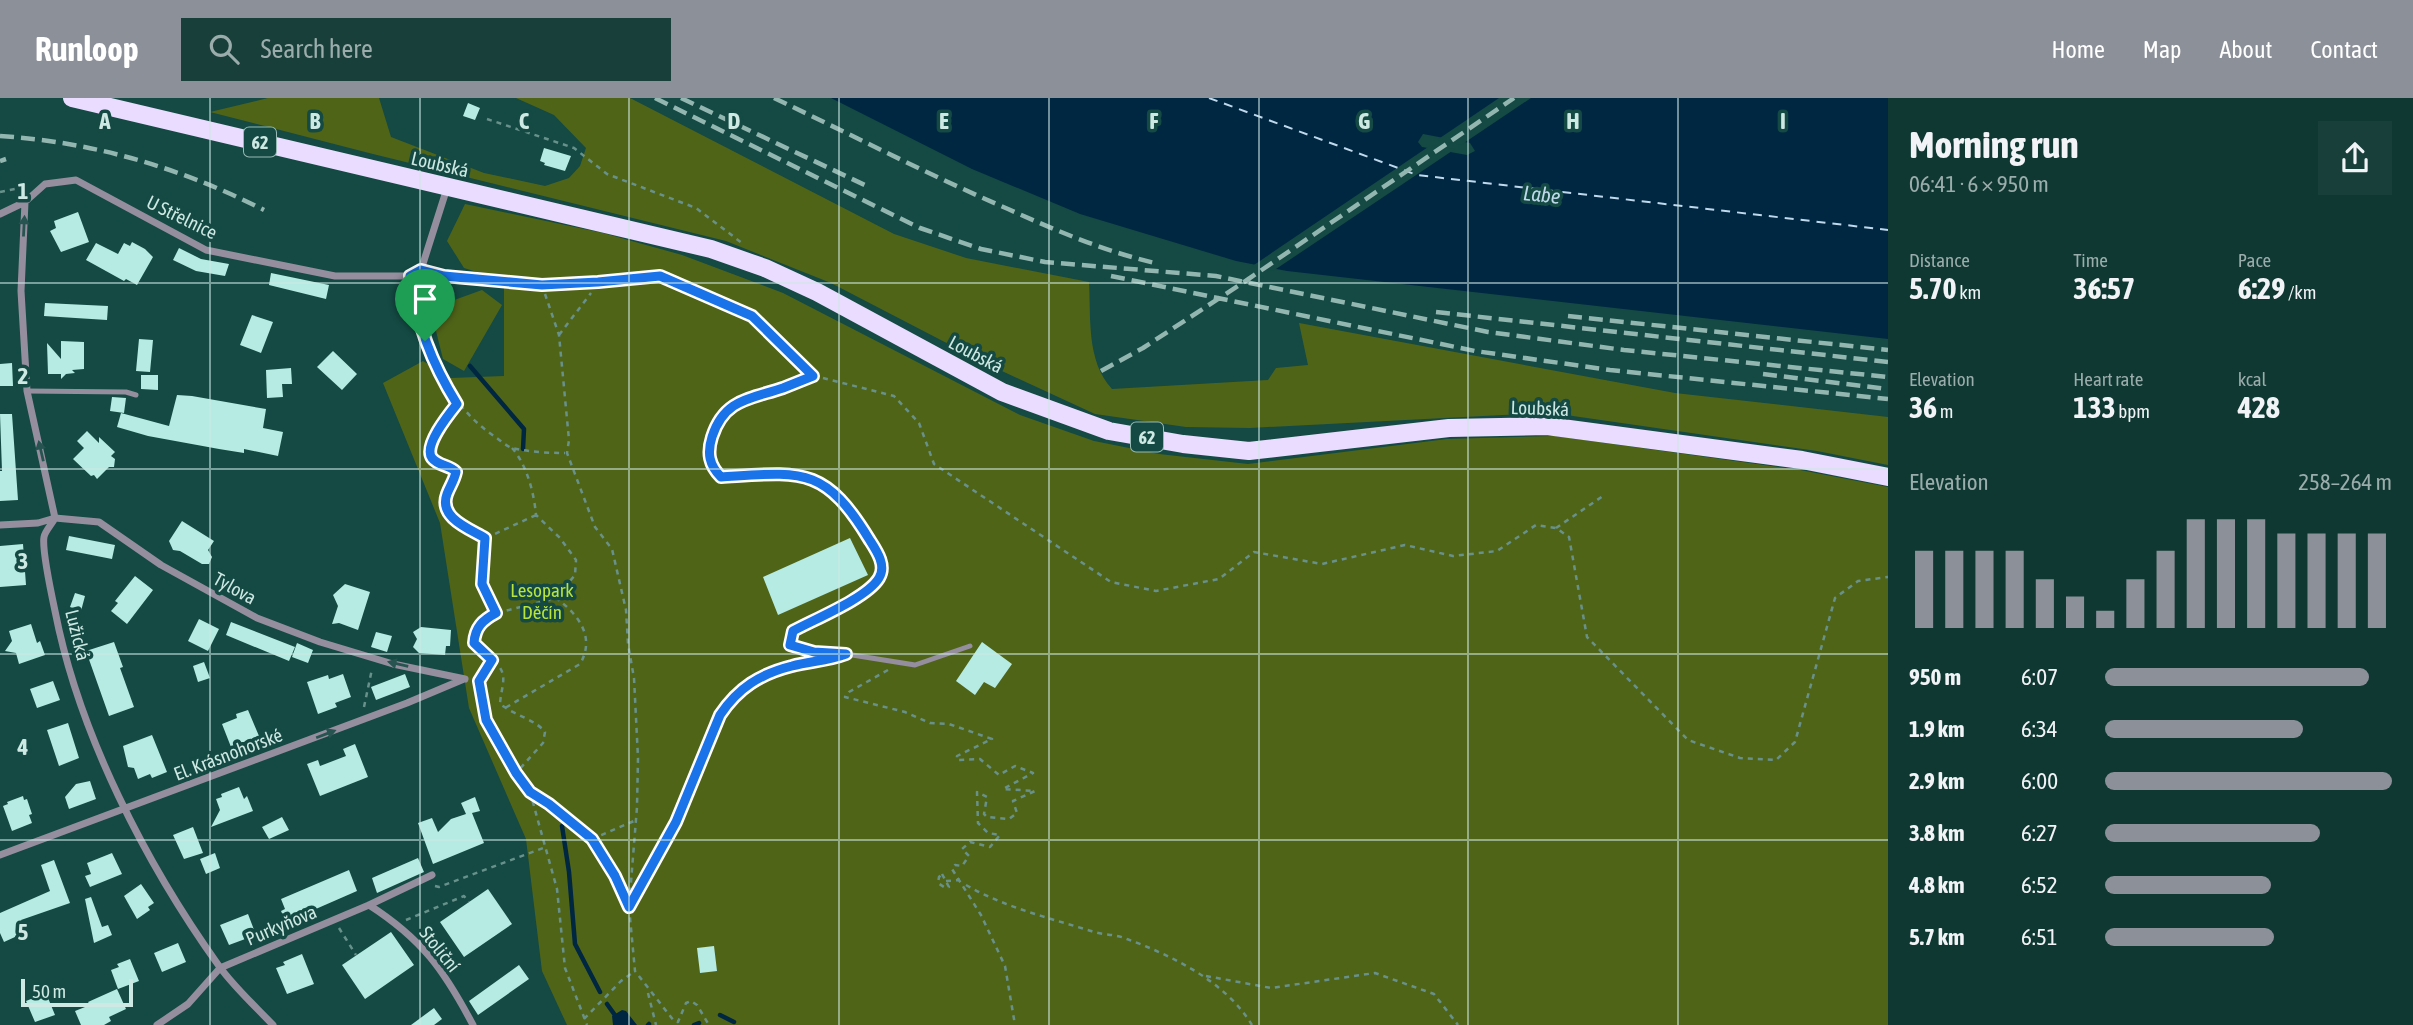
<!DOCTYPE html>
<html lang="en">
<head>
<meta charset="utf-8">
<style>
	:root { --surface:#0f3832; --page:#183f3a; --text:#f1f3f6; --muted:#9bacac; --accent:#8c9099 }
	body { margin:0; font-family:"Asap Condensed",sans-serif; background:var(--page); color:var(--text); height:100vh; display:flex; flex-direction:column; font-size:26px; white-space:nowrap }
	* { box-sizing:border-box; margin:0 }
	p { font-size:23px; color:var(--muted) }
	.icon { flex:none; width:38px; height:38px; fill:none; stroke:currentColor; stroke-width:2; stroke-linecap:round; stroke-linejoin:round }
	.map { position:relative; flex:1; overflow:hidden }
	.side { display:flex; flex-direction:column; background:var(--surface); width:525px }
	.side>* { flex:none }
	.scale { position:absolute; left:21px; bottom:18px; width:112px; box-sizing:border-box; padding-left:7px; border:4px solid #cee8e3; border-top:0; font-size:19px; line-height:24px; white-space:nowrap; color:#cee8e3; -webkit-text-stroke:5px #144a43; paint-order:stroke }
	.pin { position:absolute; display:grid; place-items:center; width:60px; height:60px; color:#fff; margin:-72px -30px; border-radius:50% 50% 50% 0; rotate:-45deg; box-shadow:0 0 7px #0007 }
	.pin .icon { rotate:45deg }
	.round { display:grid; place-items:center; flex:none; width:74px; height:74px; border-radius:0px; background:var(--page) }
	.head { display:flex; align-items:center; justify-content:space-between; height:119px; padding:0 21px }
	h1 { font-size:38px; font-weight:700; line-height:52px }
	.figures { display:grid; grid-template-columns:repeat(3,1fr); gap:10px; height:119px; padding:7px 21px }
	.figures div { display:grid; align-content:center }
	.figures b { font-size:30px; font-weight:700 }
	.figures small { font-size:19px; font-weight:400 }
	.figures p { font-size:19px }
	.chart { height:196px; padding:14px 21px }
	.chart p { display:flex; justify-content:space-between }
	.chart svg { width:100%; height:126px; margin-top:7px; stroke:var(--accent); stroke-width:6 }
	ul { padding:0 21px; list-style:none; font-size:23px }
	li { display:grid; grid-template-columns:112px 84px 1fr; align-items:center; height:52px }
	li i { height:18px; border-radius:9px; background:var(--accent) }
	header { display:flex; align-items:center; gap:42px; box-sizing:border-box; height:98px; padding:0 35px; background:var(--accent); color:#fff }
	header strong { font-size:33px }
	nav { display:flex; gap:38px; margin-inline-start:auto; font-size:24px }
	.search { width:490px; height:63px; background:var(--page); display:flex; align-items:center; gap:18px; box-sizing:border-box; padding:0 24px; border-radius:0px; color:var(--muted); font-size:26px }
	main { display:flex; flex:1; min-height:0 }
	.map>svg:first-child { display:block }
	.green { fill:#506418 }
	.water { fill:#002741; fill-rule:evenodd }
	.pier { fill:#144a43 }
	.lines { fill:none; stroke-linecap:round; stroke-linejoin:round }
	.stream { stroke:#002741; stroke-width:4.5 }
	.ferry { stroke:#bfd8ec; stroke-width:2; stroke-dasharray:9 7; stroke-linecap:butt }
	.building { fill:#b5ebe2 }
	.path { stroke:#68918b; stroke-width:2.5; stroke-dasharray:5 5; stroke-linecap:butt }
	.lane { stroke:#958e9f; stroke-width:5 }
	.street { stroke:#958e9f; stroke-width:7 }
	.primary { stroke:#e9dcfe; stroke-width:18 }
	.rail { stroke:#94b6b1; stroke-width:4.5; stroke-dasharray:14 7; stroke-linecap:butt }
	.oneway { fill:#275451 }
	.route-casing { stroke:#fff; stroke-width:14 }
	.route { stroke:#1a73e8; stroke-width:9 }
	.grid { fill:none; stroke:#cee8e3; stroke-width:2; stroke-opacity:0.55 }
	.labels { text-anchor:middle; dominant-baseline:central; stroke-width:7; stroke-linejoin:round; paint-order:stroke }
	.shield { fill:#144a43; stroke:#96b9b3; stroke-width:2 }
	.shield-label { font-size:18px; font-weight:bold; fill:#cee8e3 }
	.street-label { font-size:19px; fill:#cee8e3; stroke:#144a43 }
	.park-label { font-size:19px; fill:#b9e43b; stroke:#144a43 }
	.water-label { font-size:21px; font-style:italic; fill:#bfd8ec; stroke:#144a43 }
	.grid-label { font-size:23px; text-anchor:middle; font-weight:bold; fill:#cee8e3; stroke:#144a43; stroke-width:7; stroke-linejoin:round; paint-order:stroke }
</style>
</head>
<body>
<header>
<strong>Runloop</strong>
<div class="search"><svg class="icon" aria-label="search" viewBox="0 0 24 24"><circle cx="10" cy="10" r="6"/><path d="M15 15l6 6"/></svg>Search here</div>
<nav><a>Home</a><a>Map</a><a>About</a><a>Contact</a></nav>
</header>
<main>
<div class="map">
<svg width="1888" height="927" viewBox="0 0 1888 927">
	<rect width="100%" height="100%" fill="#144a43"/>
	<path class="green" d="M 268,0 L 379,0 L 391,39 L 484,75 L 545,88 L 569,80 L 580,68 L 586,50 L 554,17 L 516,0 L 630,0 L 894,136 L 966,160 L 1089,184 C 1091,219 1086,263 1112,291 L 1268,282 L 1276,270 L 1308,267 L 1299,225 L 1675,295 L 1888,319 L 1888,367 L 1817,353 L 1559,316 L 1522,316 L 1250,330 L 1186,329 L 1095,316 L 989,267 L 831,185 L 726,143 L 369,55 L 210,14 Z
		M 465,106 L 603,135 L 682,157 L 783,195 L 1020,317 L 1094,343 L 1159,356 L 1248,366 L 1447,341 L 1555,338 L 1800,372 L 1888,389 L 1888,927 L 567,927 L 542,873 L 526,741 L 469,610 L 440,425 L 383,285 L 423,263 L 451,280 L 504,278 L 504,182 L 464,170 L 447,143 Z
		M 482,192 L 502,207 L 464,273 L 443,261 L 434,225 L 446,205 Z"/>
	<path class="water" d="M 831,0 L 1888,0 L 1888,241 L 1287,173 L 1236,163 L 1080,116 L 972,71 ZM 1423,36 L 1470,45 L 1475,53 L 1467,57 L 1422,49 L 1418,44 Z
		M 622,912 L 626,913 L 637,927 L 613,927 L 612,918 Z"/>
	<path class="pier" d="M 1499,0 L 1531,0 L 1461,47 L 1437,42 Z
		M 1431,47 L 1455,51 L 1273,173 L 1251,169 Z"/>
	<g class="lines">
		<path class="stream" d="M 470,268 L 524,331 L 523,351
			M 562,728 L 569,774 L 575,846 L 600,894
			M 607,906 L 622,927
			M 720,917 L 734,924
			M 648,927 L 649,926
			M 694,927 L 699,925"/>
		<path class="ferry" d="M 1209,0 L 1417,77 L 1888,132"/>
	</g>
	<path class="building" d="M 468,5 L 480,10 L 475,22 L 463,18 Z
		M 544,50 L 571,58 L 565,73 L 544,67 L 545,65 L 540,63 Z
		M 78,114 L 89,144 L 61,154 L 50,133 L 56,130 L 54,123 Z
		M 132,144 L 145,151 L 153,159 L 137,187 L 126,181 L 124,183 L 86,162 L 96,145 L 118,156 L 124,145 L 130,148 Z
		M 179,150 L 201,161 L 229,166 L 225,178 L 196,173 L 173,162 Z
		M 271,175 L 329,187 L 326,201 L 269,187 Z
		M 45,205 L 108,208 L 107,222 L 44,218 Z
		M 252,217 L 273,224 L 261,255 L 240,247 Z
		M 139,241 L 153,242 L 150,274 L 136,273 Z
		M 61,243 L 84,244 L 84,271 L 72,272 L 75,275 L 66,276 L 61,281 L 61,276 L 48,276 L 47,245 L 61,261 Z
		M 333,253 L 357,276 L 342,292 L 317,269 Z
		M 12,265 L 13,288 L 0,288 L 0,266 Z
		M 291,270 L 292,286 L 282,286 L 283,299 L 267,300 L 266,272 Z
		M 141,277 L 158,277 L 158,292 L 141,291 Z
		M 177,297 L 192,298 L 266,311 L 263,330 L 283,334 L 278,358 L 244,351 L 244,355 L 219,351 L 148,338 L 117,329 L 121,315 L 169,328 Z
		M 112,299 L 126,300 L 124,315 L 110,313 Z
		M 0,316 L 12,316 L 18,402 L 0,403 L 0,373 L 2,373 Z
		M 87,333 L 99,345 L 99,339 L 115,354 L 111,358 L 115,361 L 114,369 L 109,369 L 97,381 L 94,377 L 91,378 L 73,361 L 84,350 L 77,343 Z
		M 182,423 L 214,443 L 208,452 L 212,459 L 209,466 L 202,466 L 180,453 L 173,452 L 169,443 Z
		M 69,438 L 115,447 L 112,461 L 66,452 Z
		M 850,440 L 868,477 L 778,517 L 763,479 Z
		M 23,446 L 26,487 L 0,489 L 0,448 Z
		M 135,478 L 153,492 L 127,526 L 111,513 L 118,505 L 115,503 Z
		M 345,486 L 370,494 L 358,532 L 339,525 L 332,526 L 338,508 L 333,497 Z
		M 75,495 L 85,498 L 81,513 L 70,509 Z
		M 199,521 L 219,531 L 208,553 L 188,543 Z
		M 231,524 L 295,549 L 289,563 L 226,537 Z
		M 31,526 L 37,545 L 40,543 L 45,557 L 19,566 L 16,555 L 5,553 L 12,543 L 9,533 Z
		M 421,529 L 451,532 L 450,548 L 446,548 L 445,557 L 419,555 L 413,549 L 417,541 L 413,534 Z
		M 376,534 L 392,538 L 387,554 L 371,549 Z
		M 114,544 L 123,569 L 120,570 L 134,609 L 109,618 L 86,553 Z
		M 982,544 L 1012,566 L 995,590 L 984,584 L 975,597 L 956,583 Z
		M 297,545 L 313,552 L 308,565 L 292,559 Z
		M 204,564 L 210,580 L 198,584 L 193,568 Z
		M 343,576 L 351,599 L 335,605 L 337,609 L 318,616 L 307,584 L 328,577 L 329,581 Z
		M 405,576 L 410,589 L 376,602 L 371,589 Z
		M 53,583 L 60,602 L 37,610 L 30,591 Z
		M 248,612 L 259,638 L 231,649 L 222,626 L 237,620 L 236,616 Z
		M 68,625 L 79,660 L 59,668 L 47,632 Z
		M 152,637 L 167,674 L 152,680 L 150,676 L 138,681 L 134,670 L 128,669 L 123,648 Z
		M 355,646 L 368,679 L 320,698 L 307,666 L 318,662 L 320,668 L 346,658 L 343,651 Z
		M 90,683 L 96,701 L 69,711 L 65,699 L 76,686 Z
		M 239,689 L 244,701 L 247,698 L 253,713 L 211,729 L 220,712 L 216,701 L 222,699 L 221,696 Z
		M 23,698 L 24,702 L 27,701 L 32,716 L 29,717 L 32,725 L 12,733 L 3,708 L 8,706 L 7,704 Z
		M 475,699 L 480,713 L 472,715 L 484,745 L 433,766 L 418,725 L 432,720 L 438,734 L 451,721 L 466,716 L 461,705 Z
		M 282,719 L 289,732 L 269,741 L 262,729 Z
		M 193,729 L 203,755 L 184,761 L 173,737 Z
		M 112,755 L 122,776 L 90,789 L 85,778 L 91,776 L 87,765 Z
		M 215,755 L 220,770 L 206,776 L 200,761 Z
		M 418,760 L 424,774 L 377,795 L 372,780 Z
		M 54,762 L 70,805 L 21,822 L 26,834 L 4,844 L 0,835 L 0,815 L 50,793 L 41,767 Z
		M 349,772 L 357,793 L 286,824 L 281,813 L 285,811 L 281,801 Z
		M 141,786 L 154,805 L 148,809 L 150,812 L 137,821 L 124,798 Z
		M 488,791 L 512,826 L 464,859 L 440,824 Z
		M 91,799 L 102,829 L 108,827 L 112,837 L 94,845 L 85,801 Z
		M 248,816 L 256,837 L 229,847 L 220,827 Z
		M 276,824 L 281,836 L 266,842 L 261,830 Z
		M 391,834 L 414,867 L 365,901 L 342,867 Z
		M 178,845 L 186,864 L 162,874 L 154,855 Z
		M 714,848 L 717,873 L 700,875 L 697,850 Z
		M 302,856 L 314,886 L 287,896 L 276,870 L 285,867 L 283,864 Z
		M 130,861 L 139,883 L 118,891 L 111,872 L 119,869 L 117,866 Z
		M 519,867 L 529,881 L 478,917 L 469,903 Z
		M 117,891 L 126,911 L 109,919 L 111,923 L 104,927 L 81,927 L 75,913 L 90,907 L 88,904 Z
		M 46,895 L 55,917 L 35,924 L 26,903 Z
		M 434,910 L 442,921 L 434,927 L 411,927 Z"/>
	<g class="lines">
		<path class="path" d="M 487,21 L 574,50 L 607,76 L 696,110 L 742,145
			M 0,94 L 24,89
			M 411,188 C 421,245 445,305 494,338 C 500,342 506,348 512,350 C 529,354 548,355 565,355
			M 545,196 L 559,237 L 569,342 L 567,355 L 595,429 L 612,451 L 626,512 L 628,546 L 634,580 L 638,660 L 637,709 L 629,809 L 635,873 L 674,923 L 678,924 L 686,905 L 691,903 L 697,907 L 709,927
			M 559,237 L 591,195
			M 823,280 L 894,298 L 919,325 L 934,366 L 1111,484 L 1156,493 L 1219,481 L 1254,454 L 1322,466 L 1405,447 L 1453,458 L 1497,453 L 1536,427 L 1556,430 L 1569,439 L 1587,539 L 1688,642 L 1740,660 L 1776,662 L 1795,644 L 1835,500 L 1858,483 L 1888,479
			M 457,306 C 449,317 422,348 432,360 C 438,368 450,367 456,374 C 454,383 450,388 447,396 C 438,420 470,431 486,440 L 482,486 L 496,515 C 483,522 475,529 474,545 L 492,563 L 479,583 L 486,623 L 501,651 L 530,694 L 557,791 L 565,870 L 587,927
			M 512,350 C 527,367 534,395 536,417 L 560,440 L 576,462 L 575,477 L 556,500
			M 1556,430 L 1603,398
			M 486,440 L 536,417
			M 497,515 L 556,500 C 578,516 596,539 580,566 L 505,610
			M 493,563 C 510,575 501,588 500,606 C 514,617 536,622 545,634 L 543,645 L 516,675
			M 888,572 L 849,594 L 845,599 L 905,614 L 930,625 L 949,626 L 992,641 L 957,658 L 957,662 L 980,661 L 999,677 L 1015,668 L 1033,675 L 1003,691 L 1035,693 L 1013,703 L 1017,715 L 1009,721 L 987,719 L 984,716 L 987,699 L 977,694 L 978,725 L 988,735 L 1000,737 L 990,749 L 970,744 L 962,751 L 969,758 L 962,768 L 955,767 L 952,771 L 981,817 L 1005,868 L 1015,927
			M 364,609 L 372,571
			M 531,695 C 557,711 587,731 603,756 C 614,772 620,789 628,806
			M 592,741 L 634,723
			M 942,776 L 949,789 L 944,789 L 938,785 L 939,779 Z
			M 946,783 L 960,782
			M 966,787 C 1004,809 1049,820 1091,833 C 1102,837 1116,836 1127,841 C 1173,858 1226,884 1252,927
			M 435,788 L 439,789 L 546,749
			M 631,806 L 676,724 L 720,617 C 744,583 771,571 811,565
			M 406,822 L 464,798 L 469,804
			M 339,830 L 356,857
			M 1206,878 L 1271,890 L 1375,875 L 1434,896 L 1458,927
			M 648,895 L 656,927
			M 584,921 L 621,883 L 635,873"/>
		<path class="lane" d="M 421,172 L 444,178 L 542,187 L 598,184 L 660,178 L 752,218 L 813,278 C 803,282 793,287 783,290 C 750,301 724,301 712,339 C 707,355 709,367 721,379 C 801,374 824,367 869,441 C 876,452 887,467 879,480 C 867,501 816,521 793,533 L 790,547 L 814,554 L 846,556 L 915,567 L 970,548
			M 27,293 L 126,294 L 136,297"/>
		<path class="street" d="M 25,104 L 21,193 L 27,293 L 55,420 C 52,426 45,433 44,439 C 42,450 52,499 55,513 C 79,636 146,766 219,868 C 234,889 255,908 273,927
			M 0,116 L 25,104 L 45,86 L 76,82 L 206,152 L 335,178 L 410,178 L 421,172 L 447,90
			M 0,427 L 38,425 L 55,420 L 99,424 L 161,467 L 257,520 L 320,544 L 393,566 L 465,581
			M 0,757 L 407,605 L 464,581
			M 369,807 C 422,841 444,872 473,927
			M 157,927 L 188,906 L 220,870 L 369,807 L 432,777"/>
		<path class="primary" d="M 72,0 L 711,151 L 765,170 L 817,194 L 1002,294 L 1109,333 L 1183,346 L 1249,353 L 1449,330 L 1547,328 L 1802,362 L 1888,379"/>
		<path class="rail" d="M 655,0 L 920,130 L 981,151 L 1045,164 L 1216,178 L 1488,234 L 1624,252 L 1888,279
			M 681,0 L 869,89
			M 774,0 C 852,37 929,77 1008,111 C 1057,133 1106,154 1159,166
			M 0,38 C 94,44 181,70 264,112
			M 0,63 L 6,61
			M 1111,178 L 1475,253 L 1610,272 L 1888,301
			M 1436,214 L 1888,264
			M 1568,218 L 1888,252
			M 1101,273 L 1143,250 L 1247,182 L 1514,0
			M 1763,276 L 1888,291"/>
	</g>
	<defs><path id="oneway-solid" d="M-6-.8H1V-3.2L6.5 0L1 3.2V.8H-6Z" transform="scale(1.75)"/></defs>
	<g class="oneway">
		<use href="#oneway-solid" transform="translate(24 128) rotate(-87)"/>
		<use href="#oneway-solid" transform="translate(41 353) rotate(-103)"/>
		<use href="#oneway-solid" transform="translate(398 566) rotate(-167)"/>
		<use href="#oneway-solid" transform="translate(326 636) rotate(-21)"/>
	</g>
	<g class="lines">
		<g class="route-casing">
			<path id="route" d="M 421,172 L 444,178 L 542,187 L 598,184 L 660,178 L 752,218 L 813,278 C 803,282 793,286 783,290 C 750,301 724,301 712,339 C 707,355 709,367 721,379 C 801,374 824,367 869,441 C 876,452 887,467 879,480 C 867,500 815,521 793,533 L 790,547 L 814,554 L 846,556 C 828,563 810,563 792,568 C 760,576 738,590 720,617 L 676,724 L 629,809 L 615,778 L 592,741 L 549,706 L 530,694 L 516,675 L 486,622 L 479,583 L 492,562 L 474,545 C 475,529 483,522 496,515 L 482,486 L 485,440 C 470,431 438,420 447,396 C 450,388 454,383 456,374 C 450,367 438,368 432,360 C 423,348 449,316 457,306 C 431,264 417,226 410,178 Z"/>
		</g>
		<use href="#route" class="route"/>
	</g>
	<path class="grid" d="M 210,0 L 210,927M 420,0 L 420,927M 629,0 L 629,927M 839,0 L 839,927M 1049,0 L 1049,927M 1259,0 L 1259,927M 1468,0 L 1468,927M 1678,0 L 1678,927M 0,185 L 1888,185M 0,371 L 1888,371M 0,556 L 1888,556M 0,742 L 1888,742"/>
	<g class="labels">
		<g class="shield">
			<rect x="244" y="29.5" width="32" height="29" rx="5"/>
			<rect x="1131" y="324.5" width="32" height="29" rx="5"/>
		</g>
		<g class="shield-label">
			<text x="260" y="44">62</text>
			<text x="1147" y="339">62</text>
		</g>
		<g class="street-label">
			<text transform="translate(440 66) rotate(13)">Loubská</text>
			<text transform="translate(182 119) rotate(26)">U Střelnice</text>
			<text transform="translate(976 256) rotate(28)">Loubská</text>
			<text transform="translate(1540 310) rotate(2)">Loubská</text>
			<text transform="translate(235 490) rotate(29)">Tylova</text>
			<text transform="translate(78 537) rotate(76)">Lužická</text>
			<text transform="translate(228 656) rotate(-21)">El. Krásnohorské</text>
			<text transform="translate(281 827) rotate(-23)">Purkyňova</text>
			<text transform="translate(440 851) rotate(51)">Stoliční</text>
		</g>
		<g class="park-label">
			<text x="542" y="492">Lesopark<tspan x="542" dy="22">Děčín</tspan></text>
		</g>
		<g class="water-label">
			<text transform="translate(1542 96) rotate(6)">Labe</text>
		</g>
	</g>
	<g class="grid-label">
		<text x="105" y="31">A</text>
		<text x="315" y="31">B</text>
		<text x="524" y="31">C</text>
		<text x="734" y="31">D</text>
		<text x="944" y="31">E</text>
		<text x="1154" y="31">F</text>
		<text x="1364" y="31">G</text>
		<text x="1573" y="31">H</text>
		<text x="1783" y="31">I</text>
		<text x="23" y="101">1</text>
		<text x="23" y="286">2</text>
		<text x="23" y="471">3</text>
		<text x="23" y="657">4</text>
		<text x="23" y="842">5</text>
	</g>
</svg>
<div class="scale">50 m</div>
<div class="pin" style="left:425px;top:243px;background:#1e9e55"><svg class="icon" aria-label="arrive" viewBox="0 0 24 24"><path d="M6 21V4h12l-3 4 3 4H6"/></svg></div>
</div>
<section class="side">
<div class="head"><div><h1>Morning run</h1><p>06:41 · 6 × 950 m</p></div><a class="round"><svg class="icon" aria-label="share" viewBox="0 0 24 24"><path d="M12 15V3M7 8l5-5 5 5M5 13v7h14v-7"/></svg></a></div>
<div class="figures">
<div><p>Distance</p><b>5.70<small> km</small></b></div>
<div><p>Time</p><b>36:57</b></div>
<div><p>Pace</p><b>6:29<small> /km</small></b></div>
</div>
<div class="figures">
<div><p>Elevation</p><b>36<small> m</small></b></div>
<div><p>Heart rate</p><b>133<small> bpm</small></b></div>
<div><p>kcal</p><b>428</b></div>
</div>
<div class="chart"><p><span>Elevation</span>258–264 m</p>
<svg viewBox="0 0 160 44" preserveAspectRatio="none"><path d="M5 44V17M15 44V17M25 44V17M35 44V17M45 44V27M55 44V33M65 44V38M75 44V27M85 44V17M95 44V6M105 44V6M115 44V6M125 44V11M135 44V11M145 44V11M155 44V11"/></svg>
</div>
<ul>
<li><b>950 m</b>6:07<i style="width:92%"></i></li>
<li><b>1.9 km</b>6:34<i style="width:69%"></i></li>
<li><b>2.9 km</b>6:00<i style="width:100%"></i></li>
<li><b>3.8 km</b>6:27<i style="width:75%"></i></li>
<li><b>4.8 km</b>6:52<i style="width:58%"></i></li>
<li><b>5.7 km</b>6:51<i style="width:59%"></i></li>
</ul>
</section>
</main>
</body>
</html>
